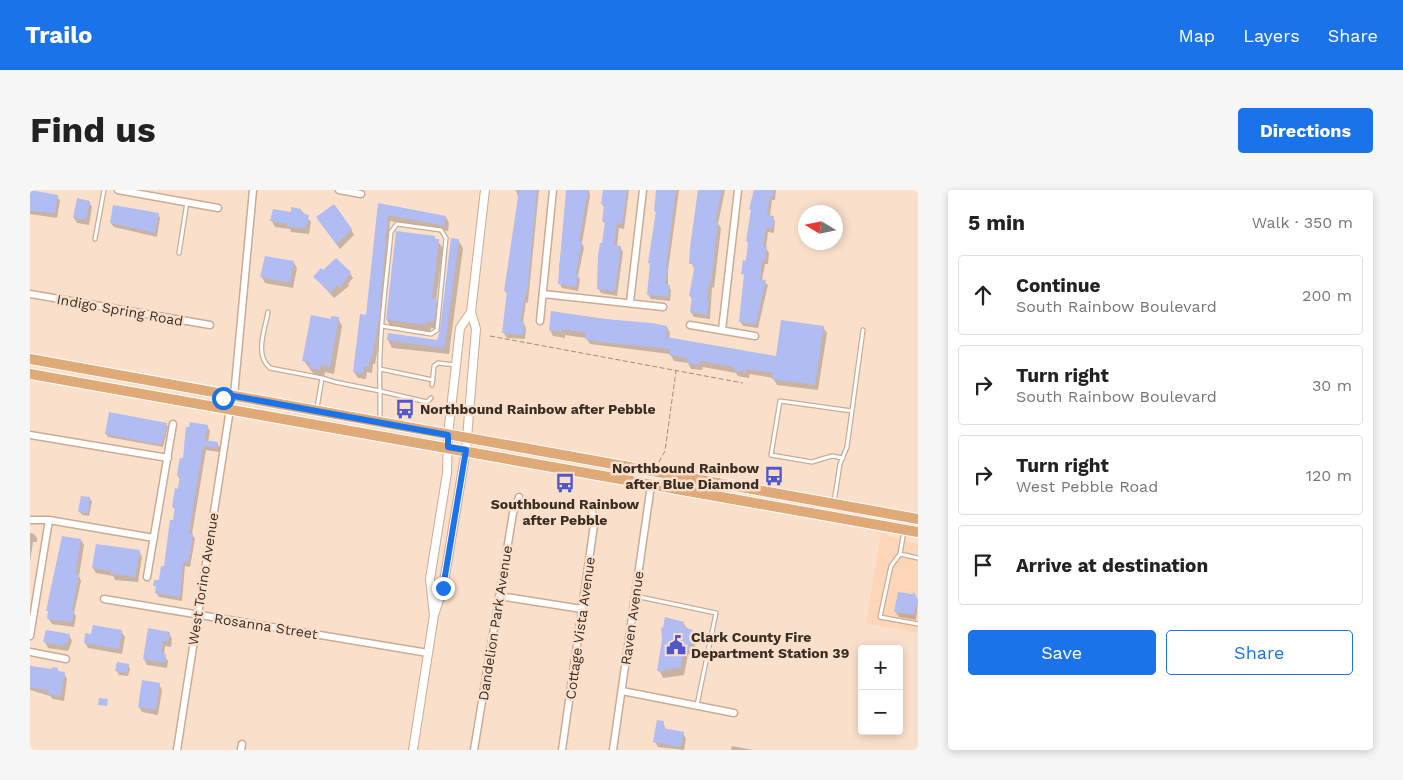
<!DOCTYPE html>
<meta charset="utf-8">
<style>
body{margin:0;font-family:"Work Sans",sans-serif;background:#f6f6f6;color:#222}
.controls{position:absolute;right:15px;bottom:15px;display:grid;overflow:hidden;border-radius:5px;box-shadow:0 2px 8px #0003}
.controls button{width:45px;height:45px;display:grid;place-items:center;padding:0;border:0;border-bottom:1px solid #e0e0e0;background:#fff;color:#222;font:25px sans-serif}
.compass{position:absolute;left:768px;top:15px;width:45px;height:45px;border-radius:50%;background:#fff;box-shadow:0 2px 8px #0003;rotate:280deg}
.stop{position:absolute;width:15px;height:15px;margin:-11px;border:4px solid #1a73e8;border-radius:50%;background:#fff}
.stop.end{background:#1a73e8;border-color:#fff;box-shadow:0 1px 5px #0008}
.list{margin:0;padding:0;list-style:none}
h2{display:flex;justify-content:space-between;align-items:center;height:65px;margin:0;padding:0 20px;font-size:21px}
h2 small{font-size:16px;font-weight:400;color:#767676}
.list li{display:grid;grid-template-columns:32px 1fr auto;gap:15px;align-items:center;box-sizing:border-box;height:80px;margin:0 10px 10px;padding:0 10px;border:1px solid #e0e0e0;border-radius:5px}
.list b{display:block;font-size:19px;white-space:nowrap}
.list p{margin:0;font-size:16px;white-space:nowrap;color:#767676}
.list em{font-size:16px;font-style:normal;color:#767676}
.actions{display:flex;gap:10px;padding:15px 20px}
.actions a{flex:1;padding:11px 0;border:1px solid #1a73e8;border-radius:5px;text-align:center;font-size:18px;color:#1a73e8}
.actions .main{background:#1a73e8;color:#fff}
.icon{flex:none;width:28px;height:28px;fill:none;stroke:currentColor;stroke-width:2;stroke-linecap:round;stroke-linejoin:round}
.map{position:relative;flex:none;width:888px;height:560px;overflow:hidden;border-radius:5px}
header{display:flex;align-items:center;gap:30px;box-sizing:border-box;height:70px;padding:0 25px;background:#1a73e8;color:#fff}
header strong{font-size:24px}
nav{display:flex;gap:28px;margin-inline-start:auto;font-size:18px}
.intro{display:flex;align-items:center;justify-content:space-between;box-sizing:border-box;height:120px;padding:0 30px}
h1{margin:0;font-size:35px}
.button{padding:12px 22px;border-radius:5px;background:#1a73e8;color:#fff;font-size:18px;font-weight:700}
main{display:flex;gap:30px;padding:0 30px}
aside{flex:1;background:#fff;border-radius:5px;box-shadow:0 2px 8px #0003}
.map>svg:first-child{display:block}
.built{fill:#fdd5b8}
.shadow{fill:#0003}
.building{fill:#b1bcf2}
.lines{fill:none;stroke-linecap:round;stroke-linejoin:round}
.service-casing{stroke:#cbab94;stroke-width:5.5}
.minor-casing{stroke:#cbab94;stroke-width:9}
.tertiary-casing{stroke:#cbab94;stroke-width:10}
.primary-casing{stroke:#fff;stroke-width:12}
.path{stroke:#a08c7d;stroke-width:1;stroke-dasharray:5 2.5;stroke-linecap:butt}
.service{stroke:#fff;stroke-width:3}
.minor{stroke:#fff;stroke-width:6}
.tertiary{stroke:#fff;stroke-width:8}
.primary{stroke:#dfaa78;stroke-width:10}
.route{stroke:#1a73e8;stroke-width:6}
.labels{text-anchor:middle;stroke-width:5;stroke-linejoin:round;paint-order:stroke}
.street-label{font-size:14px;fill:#3a2e24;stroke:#fadfcb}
.poi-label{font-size:14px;font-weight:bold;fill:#3a2e24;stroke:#fadfcb;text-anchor:start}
</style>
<header>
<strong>Trailo</strong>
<nav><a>Map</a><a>Layers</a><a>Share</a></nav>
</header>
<div class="intro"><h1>Find us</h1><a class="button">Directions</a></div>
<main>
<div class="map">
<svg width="888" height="560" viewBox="0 0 888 560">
<rect width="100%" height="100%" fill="#fadfcb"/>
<path class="built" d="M851 344 888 354V443L836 433Z"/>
<path class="shadow" d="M486 0H509L498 113 496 112 493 132 496 138 495 149 477 148 474 143 478 105 475 101 489 10Z
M538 0H559L560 6 552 53 554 58 548 86 550 89 548 101 532 98 530 94 531 82 529 78Z
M577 0H599L594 39 589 38 587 57H590L593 62 587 106 571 103 568 98 576 35 573 31 575 19 572 14Z
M629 0H649L638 81V96L641 100 640 111 621 109 618 104 621 76 619 73Z
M670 0H695L688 34 691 38 684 98 682 97 680 129 664 127 661 122 663 110 660 106 665 79 661 73Z
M724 0H746L745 10H742L740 26 745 31 744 43 738 42 736 58 739 63 738 74H735L732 90 738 95 728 138 713 136 710 131 715 87 713 83 719 55 717 51Z
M0 1 27 6 30 11 27 28 0 24Z
M59 12 62 17 59 35 47 33 44 28Z
M349 15 416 27 419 33 418 41 360 31 352 136 345 174H343L342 183 337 182 336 189 328 188 324 182 337 126Z
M271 20 281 32 279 44 261 42 260 39 245 37 242 31Z
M128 24 130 28 127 47 84 37 81 33Z
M291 33 321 39 324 45 310 59Z
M404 47 413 58 406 111 410 118 408 139 401 138 400 142 361 137 357 130Z
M428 50 433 58 419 164 362 158 358 150 408 151Z
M264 73 267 78 263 98 235 93 232 87Z
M294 81 320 83 323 88 318 94 319 96 304 108 285 87Z
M522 122 637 137 640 143 639 149 747 167 793 137 797 143 788 200 747 195 743 188 720 184 719 188 708 186 706 183 673 177 672 180 661 179 658 173 644 171 640 164 560 154 556 148 535 145V148L523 146 520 140Z
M308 128 312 136 304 184 295 182 294 187 285 186 274 171 302 130Z
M136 234 138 237 133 257 78 247 76 244Z
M177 236 180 241 178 252 187 253 190 258 189 262 176 260 162 344 165 349 160 377 155 376 152 411 129 407 126 403 135 378 144 331 146 321 143 317 150 290 148 286 154 270Z
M60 308 62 312 59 326 52 325 50 322Z
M0 343 4 344 7 348V352H3L0 372Z
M51 350 54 355 49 386 51 391 44 423 46 426 44 437 22 434 18 428Z
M109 361 112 367 108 392 85 390 83 386 66 383 63 378Z
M884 404 888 410 886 430 869 427 865 421Z
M653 433 666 449 664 466 658 464 654 485 633 488 629 480Z
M119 440 139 443 142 449 141 457 135 456 134 465 138 471 137 478 117 475 114 469Z
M91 441 95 447 92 464 58 458 55 453Z
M39 445 42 451 38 461 18 458 15 452Z
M98 475 100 479 98 486 89 485 87 481Z
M0 476 23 481 27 479 30 483H34L37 489 34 511 23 509 20 506 0 500Z
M129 494 132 500 128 525 112 522 109 517Z
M633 532 636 540 653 543 656 549 654 560 628 557 625 552Z
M702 556 723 560H701Z"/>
<path class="building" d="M0 0 28 5 25 23 0 21Z
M489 0H507L498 95 490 131H494L493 145 472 143 477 101H474Z
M536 0H558L549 51 552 52 546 83 548 84 546 97 528 94Z
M573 0H597L592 34 587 33 584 55 591 56 585 101 567 99 568 66 570 53H572L575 32 572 31 574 15 571 14Z
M626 0H646L636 78H638L635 94 640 95 638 107 617 105 620 73H618L626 22 624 21Z
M668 0H692L685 31 688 32 681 93 679 92 677 111H679L677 125 660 122 662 106H659L665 74H659L660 57Z
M724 0H744L743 6H740L737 25 744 26 742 38H736L733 57H737L735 70H732L730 89 736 90 726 134 709 132 714 84H711L713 70 716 71 718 52 716 51 721 20 719 19Z
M47 8 60 11 56 30 43 28Z
M348 13 416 26 415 36 358 25 349 129 342 169 340 168 339 177H334L333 184 323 182 330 124 336 125Z
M304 14 322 39 306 54 286 27Z
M83 15 129 23 125 43 80 33Z
M261 17 271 19V23L279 25 276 38 257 37V34L240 31 243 19 261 22Z
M366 41 405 46V49H409L402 108 407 109 404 132 397 131 396 135 356 130Z
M421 48 429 49 415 156 412 158 357 150 358 143 407 150 410 140Z
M235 66 264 71 260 93 230 87Z
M306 68 321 82 310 98 307 95 301 103 283 87 291 78 293 80Z
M521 121 574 129 622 133 637 136 636 147 746 166 751 130 794 136 785 195 742 189 743 183 717 179 716 182 703 180 704 177 670 171 669 175 657 173V168L639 165 640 159 571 152 555 149 556 143 532 139V142L519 140Z
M281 125 301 129V126L309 127 300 177 291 175 290 180 279 178 280 173 272 171Z
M79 222 137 233 133 251 131 254 120 253 75 244Z
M160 232 178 235 175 250 188 252 187 258 174 256 172 263 159 343 163 344 162 352 158 373 153 372 150 407 125 403 126 396H123L124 390H129L131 376H134L140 330H143L145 317H142L145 298 148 299 150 286H147L148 278 150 268H153L156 237H159Z
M51 306 60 307 58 323 48 322Z
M32 346 51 349 46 380V384L49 385 42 420H44L42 432 17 429 18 421H16Z
M66 354 110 360 105 387 81 384V381L62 378Z
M868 402 882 404 884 402 888 410 884 425 864 422Z
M635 427 654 432 653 437 663 440 660 459 654 457 651 478H643L642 480 634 479 633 482 627 481 632 450 631 437 633 438Z
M63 435 92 440 89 459 54 453 55 443 61 444Z
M118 438 140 442 138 452 133 451 131 463 136 464 135 473 113 469Z
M16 440 40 444 38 452H36L35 456 13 452Z
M87 472 99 474 97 483 85 481Z
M0 476 22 479V477L28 478V481L35 482 31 506 18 504 19 501 0 497Z
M112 490 130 493 126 520 108 517Z
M69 508 78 509 77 516 68 515Z
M627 530 634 531 633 538 654 542 651 557 623 552Z"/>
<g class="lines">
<defs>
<path id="service" d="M65 49 74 0
M149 63 157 12
M238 122C235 140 224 165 240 178L292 188 287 218
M352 136 401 144 407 140 416 48 411 40 367 34 361 42C356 95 348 147 350 201L397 212 401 208
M350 179 403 190
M292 188 305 192 350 201V230
M402 195 404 176 408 173 426 175
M813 268 802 266 782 272 741 265 750 211 822 221
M804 312 810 274 817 257 833 140
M874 341 870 364 888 368
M870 364 861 376 850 427 888 434
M605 406 686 423 667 515"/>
<path id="minor" d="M88 0 188 18
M309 0 331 4
M0 104 180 135
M513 104 633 117
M600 112 613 0
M510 131 523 0
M660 135 725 146
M692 140 708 0
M204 206 223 0
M0 245 138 268
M0 330H19L124 348
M117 387 143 234
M469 406 552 419
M74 409 398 463
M0 446 19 330
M0 462 36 469
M592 501 704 523
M147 560 200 219
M211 560 212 554
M444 560 483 323 489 307
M532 560 564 335V327L560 317
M583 560 621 295"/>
<path id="tertiary" d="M441 122 455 0
M383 560 404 425 413 398 436 260 446 139 441 122 430 138 426 175 418 245 417 283 400 389 404 425"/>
<path id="primary" d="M0 169 888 329
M0 184 888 342"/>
</defs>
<use href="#service" class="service-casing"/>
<use href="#minor" class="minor-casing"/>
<use href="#tertiary" class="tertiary-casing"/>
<use href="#primary" class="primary-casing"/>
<path class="path" d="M460 146 713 193
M629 272 635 261 646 181"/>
<use href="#service" class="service"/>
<use href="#minor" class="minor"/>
<use href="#tertiary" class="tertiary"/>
<use href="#primary" class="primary"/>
</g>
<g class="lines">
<path class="route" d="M193 208 204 206 418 245V257L436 260 413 398"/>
</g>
<defs>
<symbol id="bus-bare" viewBox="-9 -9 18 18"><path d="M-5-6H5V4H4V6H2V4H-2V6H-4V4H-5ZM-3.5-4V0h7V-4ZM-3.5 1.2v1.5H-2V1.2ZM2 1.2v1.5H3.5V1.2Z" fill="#5057cd" stroke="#fadfcb" stroke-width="2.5" paint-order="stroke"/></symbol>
<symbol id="civic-bare" viewBox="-9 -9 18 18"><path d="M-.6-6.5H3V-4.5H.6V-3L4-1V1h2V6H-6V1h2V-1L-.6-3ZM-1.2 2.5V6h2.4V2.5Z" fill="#5057cd" stroke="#fadfcb" stroke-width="2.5" paint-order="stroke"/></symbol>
</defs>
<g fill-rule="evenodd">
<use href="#bus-bare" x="361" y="205" width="28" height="28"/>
<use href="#bus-bare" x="730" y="272" width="28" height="28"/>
<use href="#bus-bare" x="521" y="279" width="28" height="28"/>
<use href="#civic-bare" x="632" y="441" width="28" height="28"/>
</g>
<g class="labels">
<g class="street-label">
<text transform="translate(90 120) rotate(10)" y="5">Indigo Spring Road</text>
<text transform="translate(173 389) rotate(-81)" y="5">West Torino Avenue</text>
<text transform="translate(602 428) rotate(-82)" y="5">Raven Avenue</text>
<text transform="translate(465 433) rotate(-81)" y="5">Dandelion Park Avenue</text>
<text transform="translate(236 436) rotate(9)" y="5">Rosanna Street</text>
<text transform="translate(550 438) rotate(-82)" y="5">Cottage Vista Avenue</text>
</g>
<g class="poi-label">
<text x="390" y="224">Northbound Rainbow after Pebble</text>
<text x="729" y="283" text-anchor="end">Northbound Rainbow<tspan x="729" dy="16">after Blue Diamond</tspan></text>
<text x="535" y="319" text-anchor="middle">Southbound Rainbow<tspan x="535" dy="16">after Pebble</tspan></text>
<text x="661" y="452">Clark County Fire<tspan x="661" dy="16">Department Station 39</tspan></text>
</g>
</g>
</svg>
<div class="controls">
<button>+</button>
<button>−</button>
</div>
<svg class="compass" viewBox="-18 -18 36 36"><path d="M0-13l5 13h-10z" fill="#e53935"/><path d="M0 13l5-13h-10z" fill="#767676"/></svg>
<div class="stop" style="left:193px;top:208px"></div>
<div class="stop end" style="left:413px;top:398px"></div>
</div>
<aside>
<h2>5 min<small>Walk · 350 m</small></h2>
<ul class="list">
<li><svg class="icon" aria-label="ahead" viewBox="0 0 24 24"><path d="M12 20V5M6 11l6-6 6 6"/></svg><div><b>Continue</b><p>South Rainbow Boulevard</p></div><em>200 m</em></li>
<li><svg class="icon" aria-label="right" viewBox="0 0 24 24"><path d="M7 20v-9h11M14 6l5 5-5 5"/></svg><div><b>Turn right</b><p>South Rainbow Boulevard</p></div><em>30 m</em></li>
<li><svg class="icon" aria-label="right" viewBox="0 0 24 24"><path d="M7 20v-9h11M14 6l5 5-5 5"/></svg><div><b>Turn right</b><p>West Pebble Road</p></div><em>120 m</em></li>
<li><svg class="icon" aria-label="arrive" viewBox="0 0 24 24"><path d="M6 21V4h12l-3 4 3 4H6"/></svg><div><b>Arrive at destination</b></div></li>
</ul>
<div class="actions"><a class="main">Save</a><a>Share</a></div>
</aside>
</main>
